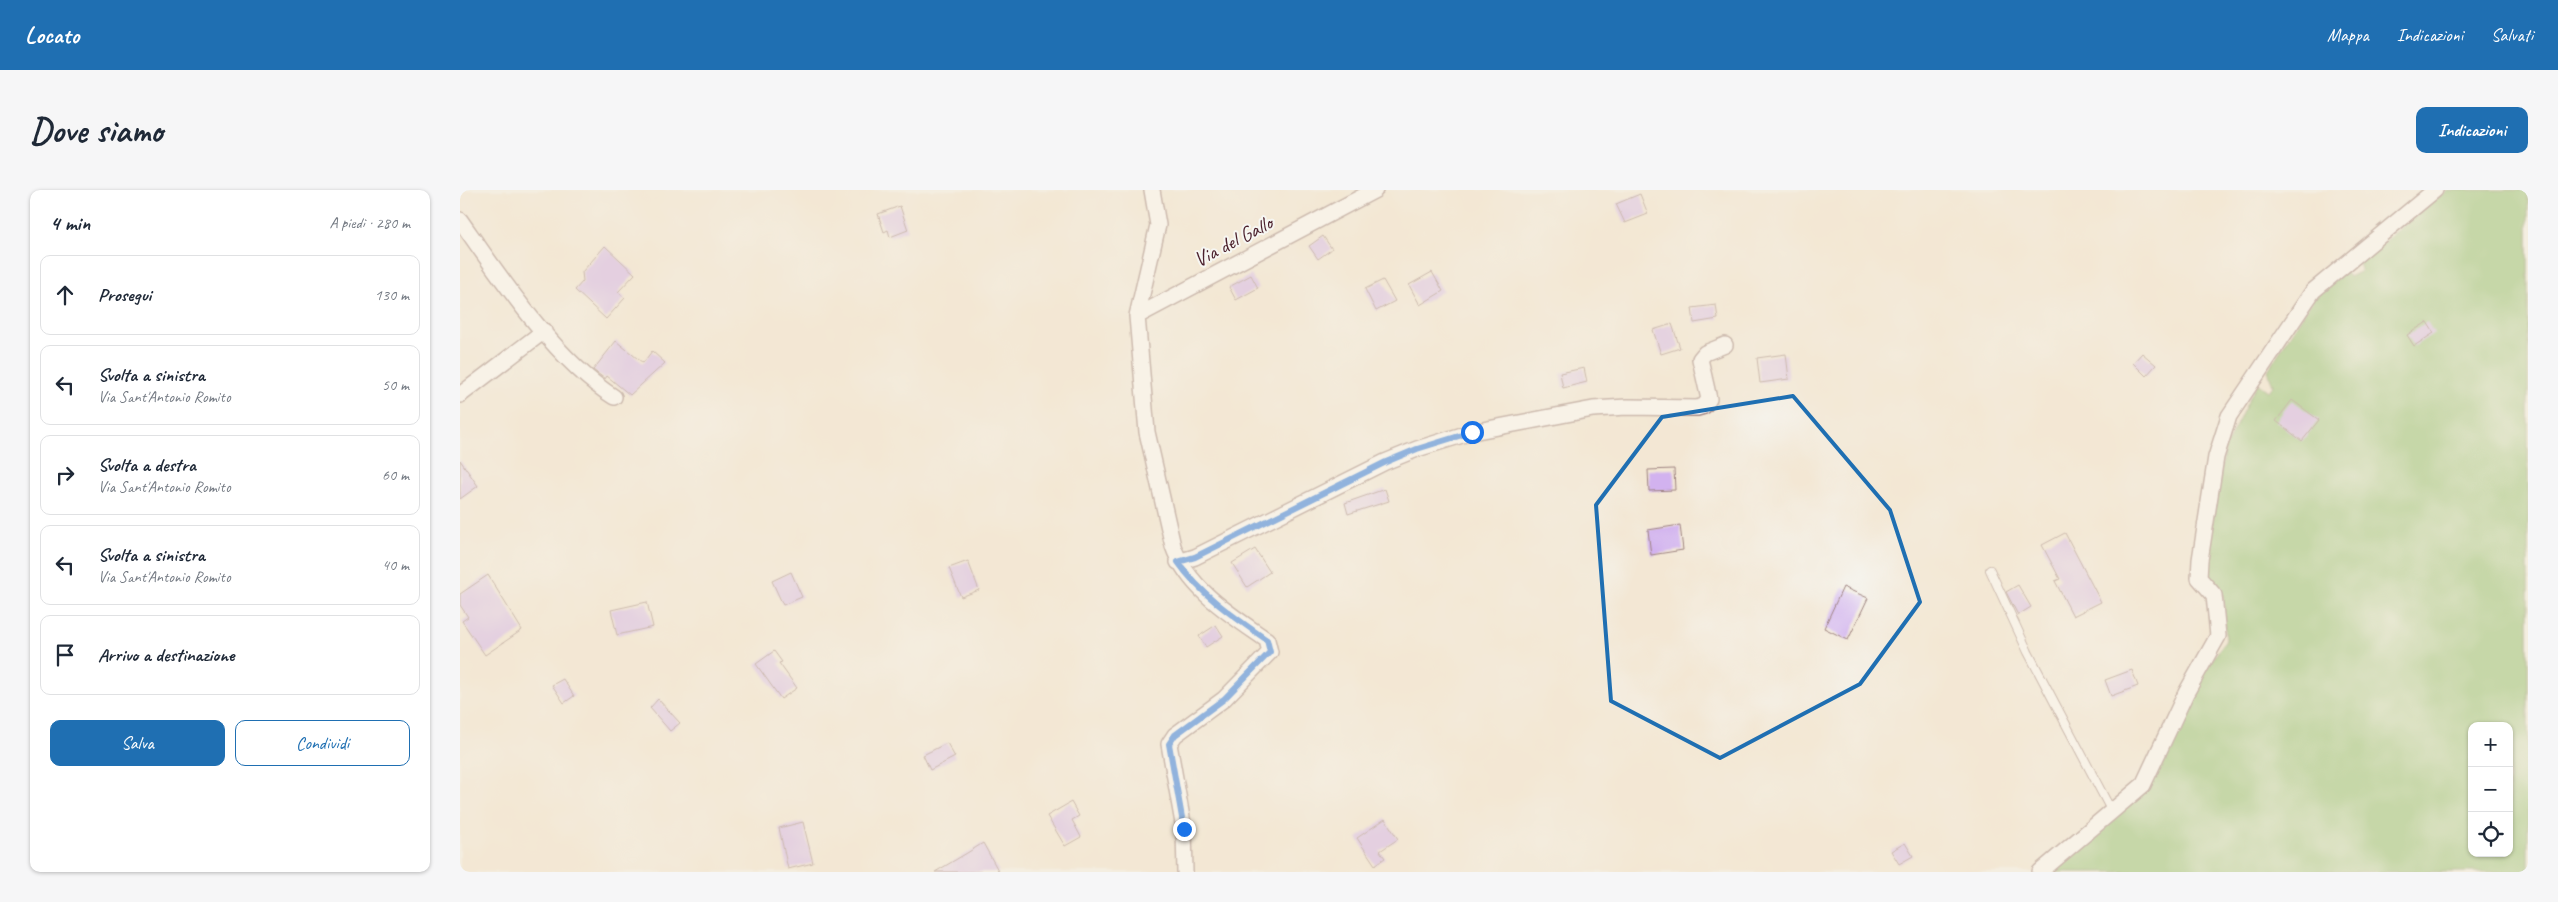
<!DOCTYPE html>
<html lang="it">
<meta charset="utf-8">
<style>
body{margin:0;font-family:Caveat,sans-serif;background:#f6f6f7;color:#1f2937}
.controls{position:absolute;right:15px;bottom:15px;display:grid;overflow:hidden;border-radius:10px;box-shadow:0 1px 4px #0004}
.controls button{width:45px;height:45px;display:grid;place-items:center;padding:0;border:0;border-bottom:1px solid #e0e1e3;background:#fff;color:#1f2937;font:25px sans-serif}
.stop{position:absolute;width:15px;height:15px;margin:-11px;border:4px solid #1a73e8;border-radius:50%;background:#fff}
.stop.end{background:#1a73e8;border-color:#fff;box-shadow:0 1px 5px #0008}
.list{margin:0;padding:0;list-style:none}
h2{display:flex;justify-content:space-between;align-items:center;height:65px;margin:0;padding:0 20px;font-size:21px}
h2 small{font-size:16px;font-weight:400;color:#747a83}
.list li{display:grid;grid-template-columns:32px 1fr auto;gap:15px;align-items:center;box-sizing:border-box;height:80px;margin:0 10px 10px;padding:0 10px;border:1px solid #e0e1e3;border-radius:10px}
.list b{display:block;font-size:19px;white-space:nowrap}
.list p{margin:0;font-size:16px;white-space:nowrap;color:#747a83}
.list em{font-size:16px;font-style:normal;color:#747a83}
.actions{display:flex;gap:10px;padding:15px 20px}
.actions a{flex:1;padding:11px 0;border:1px solid #1f6fb2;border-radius:10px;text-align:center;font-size:18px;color:#1f6fb2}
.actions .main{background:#1f6fb2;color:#fff}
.icon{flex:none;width:28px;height:28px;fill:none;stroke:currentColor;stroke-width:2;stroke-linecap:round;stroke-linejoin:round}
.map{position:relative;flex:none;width:2068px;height:682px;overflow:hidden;border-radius:10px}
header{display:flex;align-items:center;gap:30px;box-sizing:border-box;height:70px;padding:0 25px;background:#1f6fb2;color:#fff}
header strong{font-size:24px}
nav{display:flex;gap:28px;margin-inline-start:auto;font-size:18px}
.intro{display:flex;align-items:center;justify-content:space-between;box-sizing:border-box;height:120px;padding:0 30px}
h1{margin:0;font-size:35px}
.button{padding:12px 22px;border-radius:10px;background:#1f6fb2;color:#fff;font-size:18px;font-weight:700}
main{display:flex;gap:30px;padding:0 30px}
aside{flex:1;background:#fff;border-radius:10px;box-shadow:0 1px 4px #0004}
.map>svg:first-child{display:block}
.green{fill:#91c373;stroke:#6e714f;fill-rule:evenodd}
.building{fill:#d2b2ef}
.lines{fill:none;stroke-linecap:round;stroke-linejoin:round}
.lane-casing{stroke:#9e8380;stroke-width:10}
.street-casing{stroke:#9e8380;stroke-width:18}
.lane{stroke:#fff;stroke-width:8}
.street{stroke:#fff;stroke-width:15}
.route{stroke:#1a73e8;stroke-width:6}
.marked{fill:none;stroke:#1f6fb2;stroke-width:4;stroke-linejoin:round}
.labels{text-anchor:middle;stroke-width:4;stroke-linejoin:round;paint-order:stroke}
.street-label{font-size:21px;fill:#4a1f2b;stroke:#f6f6f2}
</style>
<header>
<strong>Locato</strong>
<nav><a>Mappa</a><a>Indicazioni</a><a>Salvati</a></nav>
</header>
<div class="intro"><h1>Dove siamo</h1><a class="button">Indicazioni</a></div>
<main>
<aside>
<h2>4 min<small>A piedi · 280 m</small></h2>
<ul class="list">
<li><svg class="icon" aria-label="ahead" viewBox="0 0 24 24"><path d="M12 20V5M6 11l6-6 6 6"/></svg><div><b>Prosegui</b></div><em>130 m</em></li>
<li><svg class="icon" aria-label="left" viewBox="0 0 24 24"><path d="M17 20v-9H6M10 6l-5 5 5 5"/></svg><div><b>Svolta a sinistra</b><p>Via Sant'Antonio Romito</p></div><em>50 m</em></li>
<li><svg class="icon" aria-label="right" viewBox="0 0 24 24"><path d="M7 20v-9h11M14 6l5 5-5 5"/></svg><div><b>Svolta a destra</b><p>Via Sant'Antonio Romito</p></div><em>60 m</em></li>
<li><svg class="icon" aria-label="left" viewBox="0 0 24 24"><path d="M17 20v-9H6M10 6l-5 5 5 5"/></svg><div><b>Svolta a sinistra</b><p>Via Sant'Antonio Romito</p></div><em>40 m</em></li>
<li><svg class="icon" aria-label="arrive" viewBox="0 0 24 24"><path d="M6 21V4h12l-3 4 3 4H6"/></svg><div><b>Arrivo a destinazione</b></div></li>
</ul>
<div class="actions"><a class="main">Salva</a><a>Condividi</a></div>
</aside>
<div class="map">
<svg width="2068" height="682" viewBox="0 0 2068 682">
<rect width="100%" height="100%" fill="#f6f6f2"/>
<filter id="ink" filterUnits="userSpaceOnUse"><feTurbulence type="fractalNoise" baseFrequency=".02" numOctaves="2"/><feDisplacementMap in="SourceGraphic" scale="10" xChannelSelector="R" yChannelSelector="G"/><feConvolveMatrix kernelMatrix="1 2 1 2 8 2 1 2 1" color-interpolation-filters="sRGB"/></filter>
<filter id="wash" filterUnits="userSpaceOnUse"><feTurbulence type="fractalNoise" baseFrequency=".0096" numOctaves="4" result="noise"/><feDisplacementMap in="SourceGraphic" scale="20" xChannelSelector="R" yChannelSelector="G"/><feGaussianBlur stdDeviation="1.12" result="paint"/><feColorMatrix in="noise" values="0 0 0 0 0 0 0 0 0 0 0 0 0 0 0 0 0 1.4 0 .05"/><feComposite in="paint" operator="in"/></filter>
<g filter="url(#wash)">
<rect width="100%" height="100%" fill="#f3e7d4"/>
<path class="green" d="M1987 0H2068V682H1592L1668 616 1722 533 1736 493 1766 450 1763 404 1748 390 1745 383 1747 364 1765 258 1797 193 1808 201 1813 196 1808 180 1856 104 1885 82 1889 87 1901 81 1899 72ZM2012 536H2049V663H2012Z"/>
<g id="blocks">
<path class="building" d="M1180 4 1188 24 1165 33 1156 14Z
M440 16 448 40 430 47 428 40 424 42 418 24Z
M863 46 872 59 858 69 849 56Z
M145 56 175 84 158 102 165 108 146 129 115 100 123 91 122 82Z
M972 82 983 101 960 115 949 95Z
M791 85 798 98 776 110 769 97Z
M923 90 935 111 916 121 905 99Z
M1256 115 1258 129 1234 133 1232 118Z
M1967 132 1974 143 1954 156 1947 145Z
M1212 134 1220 158 1201 164 1193 140Z
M156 151 183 173 192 161 205 173 170 205 147 186 145 189 133 180Z
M1682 163 1696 175 1686 186 1673 173Z
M1326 164 1329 189 1300 193 1297 168Z
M1124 178 1127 192 1103 198 1100 183Z
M1832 210 1859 230 1842 251 1816 231Z
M0 270 18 296 0 309Z
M1214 279 1215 300 1189 301 1188 280Z
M925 299 929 311 888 324 885 313Z
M1220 335 1223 360 1191 365 1188 340Z
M1605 343 1641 412 1613 426 1595 391 1600 389 1582 355Z
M795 359 810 382 787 397 772 373Z
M508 371 519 400 501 407 489 378Z
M331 382 342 407 323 415 312 391Z
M28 385 62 440 25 465 2 431 8 427 0 415V404Z
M1558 395 1571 417 1558 425 1546 402Z
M1383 397 1408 408 1388 450 1364 438Z
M187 412 193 437 157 445 151 420Z
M756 435 763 446 746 457 739 446Z
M314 461 322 472 319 473 337 498 321 509 296 474Z
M1672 480 1678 496 1651 506 1645 490Z
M103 489 114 506 104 513 92 495Z
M198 509 220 533 210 541 190 518Z
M487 553 495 567 470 580 463 565Z
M611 612 619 626 612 630 621 647 605 656 587 626Z
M925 629 938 649 920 661 925 668 915 675 897 648Z
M343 632 353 673 328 679 319 638Z
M523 653 539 682H475L507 663Z
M1445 653 1453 666 1439 674 1431 661Z"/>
</g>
</g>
<g filter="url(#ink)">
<use href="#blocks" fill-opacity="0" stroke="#9e8380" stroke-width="1"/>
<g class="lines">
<defs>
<path id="lane" d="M1530 380 1568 462 1652 622"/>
<path id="street" d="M692 0 698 35 677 126 687 242 713 356C728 399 771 425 807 450L810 462 764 509 715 545 709 554 724 639 725 682
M0 30C40 87 95 170 154 207
M677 126 915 0
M0 205 84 141
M718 372 735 367 925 272 957 259 1012 242 1133 219 1167 217 1237 218 1244 216 1249 209 1240 169 1245 163 1265 155
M1580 682 1683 595 1726 503 1758 446 1754 405 1739 388 1740 370 1756 267 1769 226 1853 101 1975 0"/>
</defs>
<use href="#lane" class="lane-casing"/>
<use href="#street" class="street-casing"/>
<use href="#lane" class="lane"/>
<use href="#street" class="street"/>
</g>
</g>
<g class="lines" filter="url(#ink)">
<path class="route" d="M724 639 709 554 715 545 764 509 810 462 807 450C774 427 741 405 718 372L735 367 926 272 957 259 1012 242"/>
</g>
<path d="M0 0H2068V682H0ZM1333 206 1430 320 1460 412 1400 494 1260 568 1151 511 1136 315 1202 227Z" fill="#f3e7d4" fill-opacity=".55" fill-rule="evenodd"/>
<path class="marked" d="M1333 206 1430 320 1460 412 1400 494 1260 568 1151 511 1136 315 1202 227Z"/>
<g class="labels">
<g class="street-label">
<text transform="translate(773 51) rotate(-28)" y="7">Via del Gallo</text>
</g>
</g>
</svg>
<div class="controls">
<button>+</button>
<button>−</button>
<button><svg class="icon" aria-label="locate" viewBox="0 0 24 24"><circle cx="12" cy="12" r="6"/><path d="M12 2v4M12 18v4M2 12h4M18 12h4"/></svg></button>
</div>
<div class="stop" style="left:1012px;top:242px"></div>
<div class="stop end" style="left:724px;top:639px"></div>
</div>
</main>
